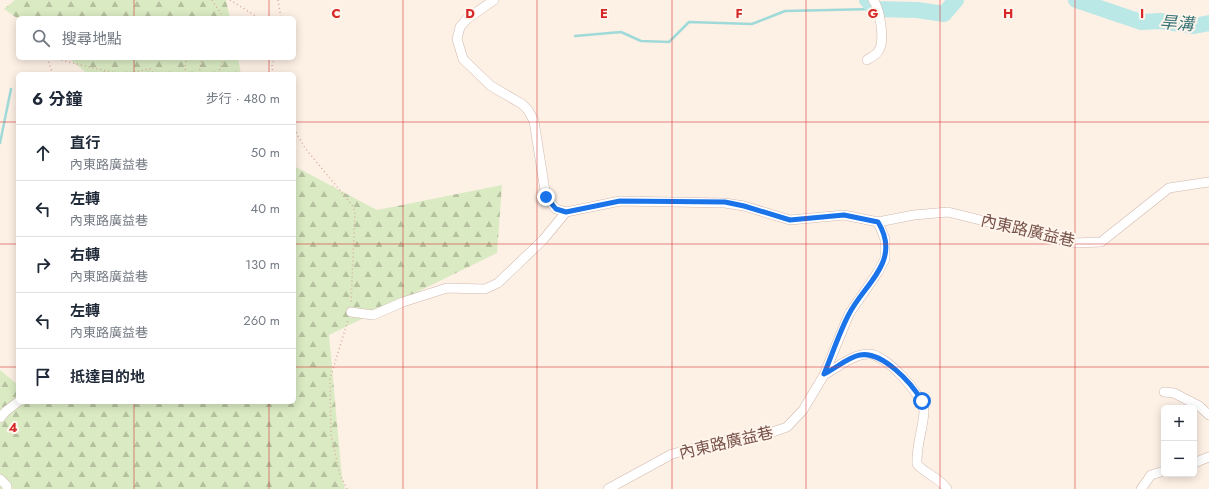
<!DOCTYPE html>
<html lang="zh-TW">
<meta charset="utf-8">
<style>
body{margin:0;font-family:Jost,"Noto Sans TC",sans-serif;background:#f6f6f7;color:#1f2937}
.controls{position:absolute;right:12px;bottom:12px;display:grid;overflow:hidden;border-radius:6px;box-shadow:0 2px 10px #0003}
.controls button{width:36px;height:36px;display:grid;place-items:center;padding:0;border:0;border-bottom:1px solid #e0e1e3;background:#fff;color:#1f2937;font:20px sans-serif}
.stop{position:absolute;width:12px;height:12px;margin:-9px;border:3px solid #1a73e8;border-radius:50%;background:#fff}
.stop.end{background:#1a73e8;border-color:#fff;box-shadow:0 1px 4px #0008}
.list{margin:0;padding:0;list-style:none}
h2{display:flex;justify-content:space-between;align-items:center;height:52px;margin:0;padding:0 16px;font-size:17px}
h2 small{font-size:13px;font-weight:400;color:#747a83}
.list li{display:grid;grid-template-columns:26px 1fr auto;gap:12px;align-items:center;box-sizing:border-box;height:56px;padding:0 16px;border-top:1px solid #e0e1e3}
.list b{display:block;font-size:15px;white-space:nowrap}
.list p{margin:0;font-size:13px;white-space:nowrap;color:#747a83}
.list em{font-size:13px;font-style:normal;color:#747a83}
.icon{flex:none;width:22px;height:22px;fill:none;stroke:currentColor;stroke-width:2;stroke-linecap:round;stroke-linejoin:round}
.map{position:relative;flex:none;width:1209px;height:489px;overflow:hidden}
.search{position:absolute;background:#fff;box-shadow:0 2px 10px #0003;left:16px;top:16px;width:280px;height:44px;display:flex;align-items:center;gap:10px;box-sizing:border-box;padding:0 14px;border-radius:6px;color:#747a83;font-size:15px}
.panel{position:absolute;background:#fff;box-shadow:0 2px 10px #0003;left:16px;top:72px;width:280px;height:332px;border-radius:6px}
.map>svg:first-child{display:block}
.forest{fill:url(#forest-firs)}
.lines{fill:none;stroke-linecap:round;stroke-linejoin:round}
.stream{stroke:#9fdad9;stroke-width:2.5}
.river{stroke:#b9e8e7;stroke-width:16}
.minor-casing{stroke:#d1b8ad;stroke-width:10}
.path{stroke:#d9ac9f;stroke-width:1.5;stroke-dasharray:1 3;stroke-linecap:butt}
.minor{stroke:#fff;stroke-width:9}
.route{stroke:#1a73e8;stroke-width:5}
.grid{fill:none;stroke:#d62828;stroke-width:1;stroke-opacity:0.55}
.labels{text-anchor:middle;stroke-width:4;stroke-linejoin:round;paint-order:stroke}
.street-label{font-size:16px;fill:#775249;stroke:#fff5ec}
.water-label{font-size:17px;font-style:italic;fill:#397576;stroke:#fff5ec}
.grid-label{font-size:13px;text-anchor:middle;font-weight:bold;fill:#d62828;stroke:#fff5ec;stroke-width:4;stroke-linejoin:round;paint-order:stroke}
</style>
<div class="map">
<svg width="1209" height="489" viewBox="0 0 1209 489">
<defs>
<pattern id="forest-firs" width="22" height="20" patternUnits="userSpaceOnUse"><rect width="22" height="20" fill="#daebc3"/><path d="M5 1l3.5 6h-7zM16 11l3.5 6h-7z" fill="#b6c1a0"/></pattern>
</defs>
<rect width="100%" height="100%" fill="#fdf0e5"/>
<path class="forest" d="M15 0H226L230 18 18 19 4 9Z
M68 58H238L241 74H88Z
M294 166 377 210 502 185 497 253 329 335 342 478 345 489H0V370L18 385V402H294Z"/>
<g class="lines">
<path class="stream" d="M575 36 621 32 641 41 669 42 689 22 752 24 785 11 875 9
M0 143 11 89"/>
<path class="river" d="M867 0 875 9 917 10 944 14 956 0
M1076 0 1141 22 1160 21 1194 26 1209 23"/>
<defs>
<path id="minor" d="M494 0 467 19 460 27 457 39 463 59 491 86 522 104 528 110 534 121 546 197 556 209 566 212 620 201 725 203 744 206 790 220 844 215 878 222 885 239V259L878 272 849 314 824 375 803 410 787 427 764 435H749L733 438 672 454 608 489
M867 60C871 57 877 55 879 50 885 41 880 8 873 0
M878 222 914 215 948 212 1073 243 1101 242 1169 188 1209 182
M351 312 373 315 403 302 447 288 485 289 498 283 543 240 566 212
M824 375C838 367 853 354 869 354 885 354 924 395 924 412 923 429 916 446 917 464 925 474 939 477 947 489
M1164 392 1174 393 1199 406 1209 415
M0 418 6 411 18 402
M1194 463 1209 457
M0 479 7 486V489
M1141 489 1151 475 1164 471"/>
</defs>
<use href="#minor" class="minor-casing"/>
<path class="path" d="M212 0 224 18
M230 0 259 18
M278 0 281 18
M47 58 53 74
M58 58 64 61 119 74
M122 74 150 69 154 74
M185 74 186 58
M199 74 202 58
M218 74 224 58
M273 74 272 65 275 58
M294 129 305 148 352 205 355 212 351 303
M347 489 340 475 331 435 330 379 348 320"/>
<use href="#minor" class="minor"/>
</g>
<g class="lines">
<path class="route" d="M546 197 556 209 566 212 620 201 725 202 744 206 790 220 844 215 878 222C902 261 865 283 849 314 839 333 832 355 824 374 835 369 848 357 860 355 882 351 911 382 922 401"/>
</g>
<path class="grid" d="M134 0V18M269 0V18M403 0V489M537 0V489M672 0V489M806 0V489M940 0V489M1075 0V489M134 58V74M269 58V74M0 122H18M294 122H1209M0 244H18M294 244H1209M0 367H18M294 367H1209M134 402V489M269 402V489"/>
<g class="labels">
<g class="street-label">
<text transform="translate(1028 230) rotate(13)" y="6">內東路廣益巷</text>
<text transform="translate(726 442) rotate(-13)" y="6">內東路廣益巷</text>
</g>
<g class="water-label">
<text transform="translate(1177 23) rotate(4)" y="6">旱溝</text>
</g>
</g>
<g class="grid-label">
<text x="336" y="18">C</text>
<text x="470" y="18">D</text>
<text x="604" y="18">E</text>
<text x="739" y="18">F</text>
<text x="873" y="18">G</text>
<text x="1008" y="18">H</text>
<text x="1142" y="18">I</text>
<text x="13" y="432">4</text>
</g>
</svg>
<div class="controls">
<button>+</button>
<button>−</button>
</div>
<div class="stop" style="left:922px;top:401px"></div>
<div class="stop end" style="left:546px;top:197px"></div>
<div class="search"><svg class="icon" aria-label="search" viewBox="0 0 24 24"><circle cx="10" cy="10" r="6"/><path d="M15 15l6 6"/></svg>搜尋地點</div>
<section class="panel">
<h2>6 分鐘<small>步行 · 480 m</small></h2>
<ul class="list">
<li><svg class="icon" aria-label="ahead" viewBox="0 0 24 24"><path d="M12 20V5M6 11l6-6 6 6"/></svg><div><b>直行</b><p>內東路廣益巷</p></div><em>50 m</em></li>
<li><svg class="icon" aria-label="left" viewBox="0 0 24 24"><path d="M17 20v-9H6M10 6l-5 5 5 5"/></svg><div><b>左轉</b><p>內東路廣益巷</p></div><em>40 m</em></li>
<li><svg class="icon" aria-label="right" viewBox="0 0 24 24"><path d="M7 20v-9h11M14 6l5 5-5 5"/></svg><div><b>右轉</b><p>內東路廣益巷</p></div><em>130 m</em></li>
<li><svg class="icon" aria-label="left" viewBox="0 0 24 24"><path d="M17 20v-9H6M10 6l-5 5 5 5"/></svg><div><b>左轉</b><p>內東路廣益巷</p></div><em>260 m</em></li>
<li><svg class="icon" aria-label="arrive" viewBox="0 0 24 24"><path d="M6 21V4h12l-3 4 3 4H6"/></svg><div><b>抵達目的地</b></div></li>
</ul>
</section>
</div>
